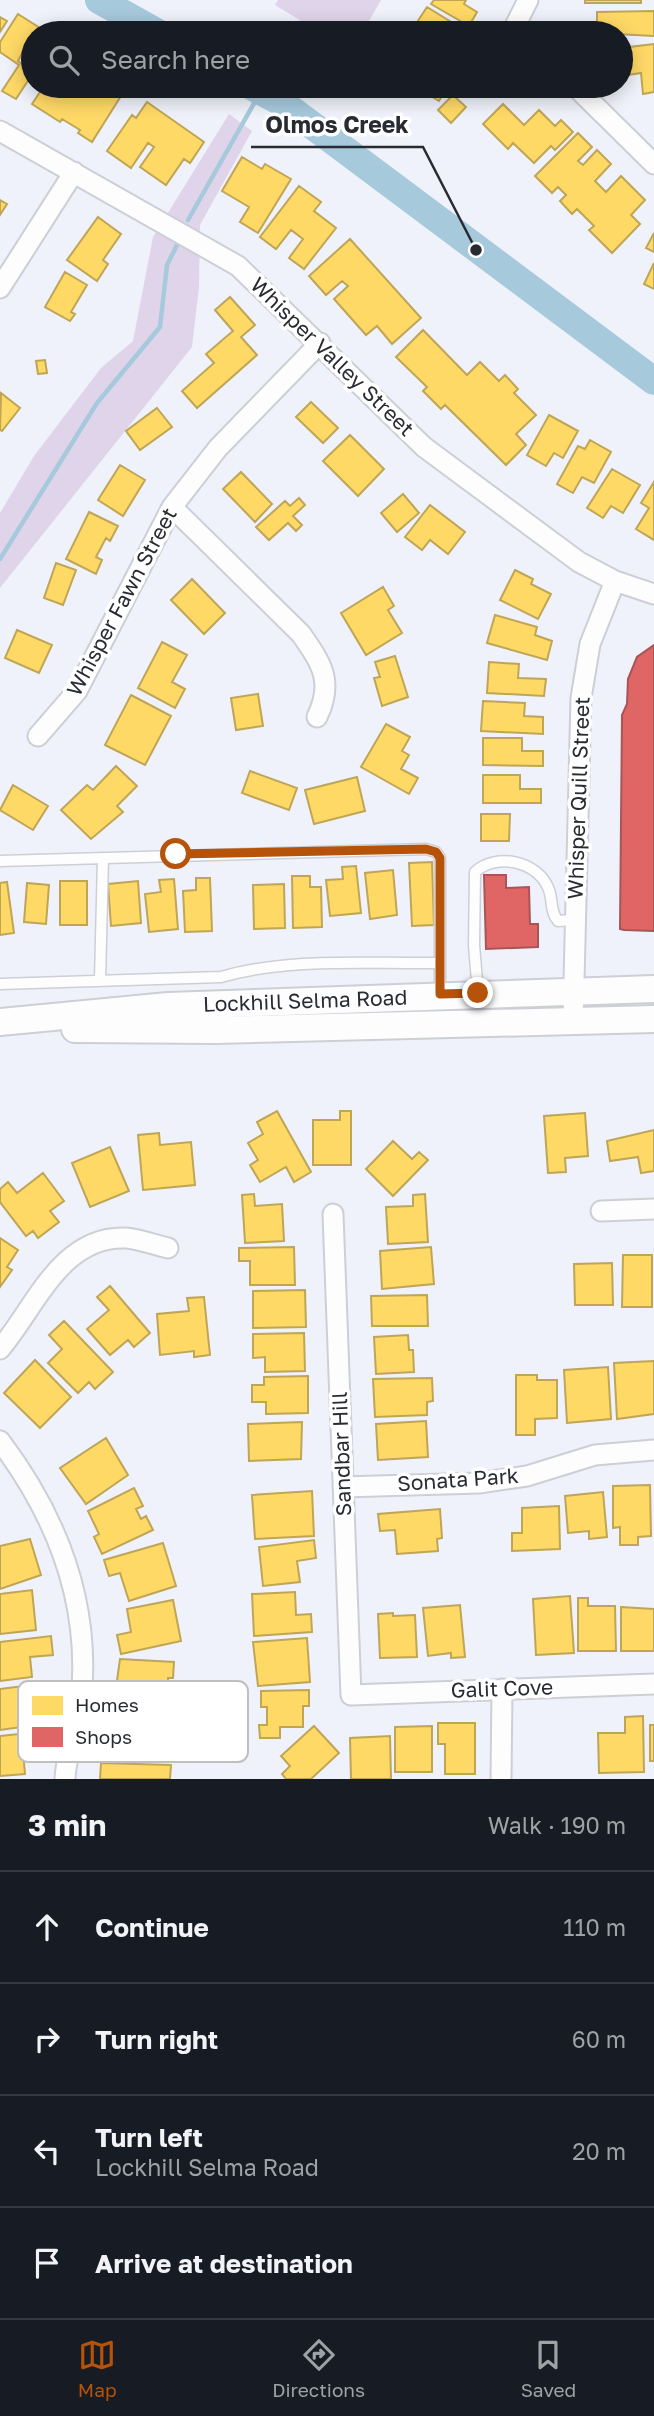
<!DOCTYPE html>
<meta charset="utf-8">
<style>
body{margin:0;font-family:"Golos Text",sans-serif;background:#20242c;color:#f1f3f6}
.stop{position:absolute;width:21px;height:21px;margin:-16px;border:5px solid #b45309;border-radius:50%;background:#fff}
.stop.end{background:#b45309;border-color:#fff;box-shadow:0 2px 7px #0008}
.list{margin:0;padding:0;list-style:none}
h2{display:flex;justify-content:space-between;align-items:center;height:91px;margin:0;padding:0 28px;font-size:30px}
h2 small{font-size:23px;font-weight:400;color:#9ea1a6}
.list li{display:grid;grid-template-columns:46px 1fr auto;gap:21px;align-items:center;box-sizing:border-box;height:112px;padding:0 28px;border-top:2px solid #363941}
.list b{display:block;font-size:26px;white-space:nowrap}
.list p{margin:0;font-size:23px;white-space:nowrap;color:#9ea1a6}
.list em{font-size:23px;font-style:normal;color:#9ea1a6}
.icon{flex:none;width:38px;height:38px;fill:none;stroke:currentColor;stroke-width:2;stroke-linecap:round;stroke-linejoin:round}
.map{position:relative;flex:none;width:654px;height:1779px;overflow:hidden}
.search{position:absolute;background:#171b24;box-shadow:0 4px 18px #0003;left:21px;right:21px;top:21px;height:77px;display:flex;align-items:center;gap:18px;box-sizing:border-box;padding:0 24px;border-radius:38px;color:#9ea1a6;font-size:26px}
.sheet{height:539px;background:#171b24}
nav{display:flex;justify-content:space-around;align-items:center;box-sizing:border-box;height:98px;border-top:2px solid #363941;background:#171b24;font-size:19px;color:#9ea1a6}
nav a{display:grid;justify-items:center;gap:4px}
nav .on{color:#b45309}
.map>svg:first-child{display:block}
.green{fill:#e0d4ea}
.homes{fill:#ffd966;stroke:#bfa556;stroke-width:2}
.shops{fill:#e06666;stroke:#a95456;stroke-width:2}
.lines{fill:none;stroke-linecap:round;stroke-linejoin:round}
.stream{stroke:#a6c9dc;stroke-width:4.5}
.river{stroke:#a6c9dc;stroke-width:28}
.service-casing{stroke:#cdcfd6;stroke-width:13}
.minor-casing{stroke:#cdcfd6;stroke-width:23}
.secondary-casing{stroke:#cdcfd6;stroke-width:30}
.service{stroke:#fdfdfe;stroke-width:10}
.minor{stroke:#fdfdfe;stroke-width:19}
.secondary{stroke:#fdfdfe;stroke-width:26}
.route{stroke:#b45309;stroke-width:9}
.labels{text-anchor:middle;stroke-width:7;stroke-linejoin:round;paint-order:stroke}
.street-label{font-size:21px;fill:#292b32;stroke:#fff}
.key{fill:#fff;stroke:#bfbfc2;stroke-width:2}
.key-label{font-size:19px;fill:#292b32}
.leader{fill:none;stroke:#292b32;stroke-width:2.5}
.callout-dot{fill:#292b32;stroke:#fff;stroke-width:2.5}
.callout-label{font-size:23px;text-anchor:middle;font-weight:bold;fill:#292b32;stroke:#fff;stroke-width:7;stroke-linejoin:round;paint-order:stroke}
</style>
<div class="map">
<svg width="654" height="1779" viewBox="0 0 654 1779">
<rect width="100%" height="100%" fill="#eff2fa"/>
<path class="green" d="M278 0H381L362 33H321L275 5Z
M229 114 252 131 200 225 199 287 192 347 0 588V513L34 456 101 368 133 341 153 237Z"/>
<path class="homes" d="M434 0H466L464 4 477 12 469 26 431 4Z
M585 0H641V3H585Z
M427 7 469 33H410Z
M654 11V36L597 33V12Z
M18 14 40 28 33 33 18 61 33 73 16 99 2 91 19 65 0 52V42Z
M0 17 7 21 0 32Z
M654 44V92L643 94 641 73 621 76V48Z
M44 86H123L126 88 92 142 78 133 80 130 62 119 60 122 32 104Z
M414 86H448L439 101Z
M453 95 466 107 451 123 438 110Z
M147 102 204 142 190 163 184 159 166 185 140 167 154 147 148 143 131 168 107 151 132 115 136 118Z
M503 104 524 125 539 110 555 126 561 120 573 132 555 150 551 146 534 163 513 143 508 149 483 124Z
M578 133 592 147 578 161 583 165 597 150 611 164 595 181 606 192 621 176 645 200 631 215 640 224 612 253 589 230 594 226 577 209 572 214 560 201 566 195 558 187 552 193 535 176Z
M242 157 262 169 265 164 291 179 258 233 240 222 249 207 222 191Z
M299 186 321 202 314 211 336 228 304 269 289 258 303 239 291 230 276 249 260 237Z
M0 200 7 204 0 215Z
M98 217 121 234 103 260 108 264 97 281 67 260Z
M654 233V252L646 248Z
M350 239 421 318 392 344 377 326 366 335 334 299 348 286 342 281 326 295 309 276Z
M654 263V289L644 284Z
M65 272 87 285 71 312 75 314 70 321 45 307Z
M230 297 255 325 241 337 257 355 197 408 182 391 214 363 206 354 233 331 215 310Z
M423 330 467 375 480 362 499 381 505 375 518 389 514 393 536 415 516 434 526 445 506 465 445 405 441 409 423 391 427 387 396 357Z
M45 360 47 373 38 374 36 361Z
M1 393 20 408 2 431 0 430Z
M311 402 338 428 323 443 296 417Z
M157 408 172 427 140 450 126 431Z
M549 415 578 431 563 458 554 453 546 466 527 455Z
M350 435 384 469 358 496 323 461Z
M590 440 611 452 594 483 582 477 573 493 557 484 578 446 585 449Z
M120 465 145 480 123 516 98 500Z
M612 469 640 485 623 513 611 506 603 518 587 508Z
M241 472 272 504 255 522 223 489Z
M654 482V540L636 529 649 508 641 503Z
M403 494 419 513 397 532 381 513Z
M299 498 305 505 293 516 302 525 296 531 288 523 269 540 256 527 285 501 290 506Z
M430 505 465 532 448 554 430 540 422 550 405 537Z
M89 512 118 526 110 541 106 538 96 557 102 560 96 574 66 559Z
M56 563 76 570 63 605 44 598Z
M515 570 533 579 531 584 551 594 538 619 500 600Z
M192 579 225 613 204 634 171 600Z
M383 587 394 606 388 610 402 633 366 655 341 613Z
M495 615 537 627 535 635 552 641 547 660 487 643Z
M17 630 52 645 39 673 5 658Z
M162 642 187 655 172 682 185 689 175 708 138 688Z
M395 656 408 697 382 706 374 678 380 677 375 662Z
M489 662 519 664 518 678 546 679 544 696 487 693Z
M258 694 263 726 236 730 231 698Z
M131 695 171 716 145 765 105 745Z
M483 701 525 703 524 716 543 717V734L481 731Z
M386 724 410 737 402 751 409 755 401 769 418 778 409 794 361 767Z
M483 738H522V751H543V766L483 765Z
M116 766 137 786 117 806 123 812 91 839 61 810 87 785 93 790Z
M250 771 297 788 289 810 242 793Z
M483 775H520V789H541V803H483Z
M357 777 365 811 314 824 305 790Z
M13 785 48 806 33 830 0 810Z
M481 814H510L509 841H481Z
M432 862 434 925 412 926 409 863Z
M356 866 361 913 330 916 326 880 343 879 342 867Z
M393 870 397 915 370 919 365 873Z
M292 876H310V887H321L322 927 293 928Z
M196 878H210L212 931 185 932 183 891 196 890Z
M174 879 178 929 149 932 145 894 161 892 159 880Z
M60 881H87V925H60Z
M138 881 141 923 111 926 108 884Z
M7 882 14 933 0 935V883Z
M27 883 49 885 46 924 24 922Z
M284 884 285 928 254 929 253 885Z
M277 1111 311 1172 294 1182 286 1167 260 1182 250 1165 258 1160 248 1143 263 1134 257 1122Z
M340 1111H351V1165H313V1120H340Z
M585 1113 588 1156 565 1158 566 1172 548 1173 544 1116Z
M654 1130V1171L641 1173 638 1157 610 1161 607 1141Z
M159 1133 160 1145 191 1142 195 1185 143 1190 138 1135Z
M393 1141 412 1159 419 1152 428 1160 393 1196 366 1169Z
M110 1147 129 1191 90 1207 72 1163Z
M43 1173 64 1201 50 1211 59 1222 38 1238 33 1231 26 1236 0 1202V1189L8 1182 17 1193Z
M254 1194 255 1206 282 1204 284 1241 245 1243 242 1195Z
M425 1194 428 1242 388 1244 386 1207 413 1206V1195Z
M0 1238 18 1250 7 1267 12 1270 0 1287Z
M294 1247 295 1285H250V1261H239V1248Z
M431 1247 434 1284 382 1289 380 1251Z
M623 1255H652V1307H622Z
M612 1263 613 1305H575L574 1264Z
M110 1286 150 1333 134 1347 128 1340 110 1355 87 1329 109 1310 97 1297Z
M305 1290 306 1327 253 1328V1291Z
M427 1295 428 1326H372L371 1296Z
M204 1297 210 1355 194 1357V1351L160 1355 157 1314 189 1311 187 1298Z
M64 1321 113 1372 95 1389 89 1382 78 1393 48 1363 62 1349 49 1335Z
M304 1333 305 1371 265 1372V1357L253 1358V1334Z
M408 1335 409 1350H413L414 1372 376 1374 374 1337Z
M35 1360 71 1397 40 1428 4 1393Z
M654 1361V1414L617 1419 614 1363Z
M608 1367 611 1419 567 1423 564 1370Z
M516 1375H537V1380H557V1418L535 1419V1435H516Z
M308 1376V1413L266 1414V1402H252V1385H264V1377Z
M432 1378 433 1401 427 1402V1415L375 1417 373 1379Z
M426 1421 428 1457 378 1460 376 1424Z
M302 1422 301 1459 249 1461 248 1424Z
M106 1438 128 1475 86 1504 60 1468Z
M650 1485 651 1536 638 1537V1545H620V1527L613 1528V1486Z
M134 1488 143 1506 136 1509 141 1519 146 1516 153 1530 102 1554 94 1537 99 1534 88 1511Z
M312 1491 314 1536 255 1539 252 1495Z
M603 1492 607 1537 589 1539V1531L568 1533 565 1496Z
M559 1506 560 1549 512 1551V1533H522V1508Z
M440 1509 442 1538 437 1539 438 1551 397 1554 395 1530 380 1531 378 1514Z
M30 1539 41 1575 0 1589V1546Z
M314 1540 316 1558 297 1561 300 1582 263 1586 259 1547Z
M163 1543 176 1586 129 1601 120 1573 109 1576 104 1560Z
M32 1590 36 1630 0 1634V1594Z
M295 1592 296 1615 311 1614 312 1632 254 1636 252 1594Z
M570 1596 574 1653 536 1655 533 1599Z
M578 1598H588V1606H615L616 1651H578Z
M173 1600 181 1641 121 1654 117 1635 131 1632 127 1609Z
M460 1605 465 1657 451 1658V1653L428 1656 423 1608Z
M621 1607 654 1609V1651H621Z
M393 1613V1616L415 1615 417 1657 380 1658 378 1614Z
M51 1636 53 1655 30 1657 32 1677 0 1681V1642Z
M307 1638 310 1682 258 1686 253 1642Z
M120 1659 174 1662 173 1678H168L167 1706 114 1702Z
M47 1683 49 1700 41 1702 43 1724 0 1730V1689Z
M309 1690V1706H303V1727H280V1738H260L259 1725H267V1707H261V1691Z
M643 1716 644 1772 599 1773 598 1733H625V1717Z
M438 1723H475V1774H445V1744H438Z
M650 1725H654V1761H650Z
M314 1726 339 1753 311 1779H286L282 1774 290 1766 281 1756Z
M432 1726V1772H395V1727Z
M38 1732 40 1749 23 1751 25 1774 0 1776V1736Z
M390 1736 391 1779H351L350 1738Z
M101 1763 171 1765 170 1779H100Z"/>
<path class="shops" d="M654 645V931L624 930 620 929 622 715 627 704 628 679 637 657Z
M484 875H506V888L529 887 530 924H538V947L486 949Z"/>
<g class="lines">
<path class="stream" d="M188 220 261 91
M0 559 97 403 160 327 167 265 177 245"/>
<path class="river" d="M99 0 158 33
M251 86 281 102 654 381"/>
<defs>
<path id="service" d="M0 861 426 849 436 852 440 858V994
M100 980 103 858
M0 984 221 977C290 957 366 964 439 963
M478 993 474 945 475 872C496 852 539 861 549 890 553 901 550 912 558 921L575 920"/>
<path id="minor" d="M522 33 515 26 528 0
M575 86 654 164
M0 131 238 266 424 447 579 562 615 581 654 594
M0 288 74 172
M172 507 301 634C322 664 334 682 317 717
M38 736 77 691 172 507 218 448 320 343
M573 1021 581 698 590 644 615 581
M601 1211 654 1209
M333 1214 351 1695 654 1684
M0 1349C35 1308 61 1235 126 1238 139 1239 155 1245 168 1248
M0 1441C58 1518 91 1604 81 1700 78 1726 66 1753 65 1779
M343 1487 479 1483 527 1476 595 1455 654 1450
M501 1779 502 1689"/>
<g id="secondary">
<path id="s1" d="M0 1022 168 1006 654 989"/>
<path d="M75 1029 216 1030 654 1019"/>
</g>
</defs>
<use href="#service" class="service-casing"/>
<use href="#minor" class="minor-casing"/>
<use href="#secondary" class="secondary-casing"/>
<use href="#service" class="service"/>
<use href="#minor" class="minor"/>
<use href="#secondary" class="secondary"/>
</g>
<g class="lines">
<path class="route" d="M176 854 426 849 436 852 440 858V994L478 993"/>
</g>
<g class="labels">
<g class="street-label">
<text transform="translate(332 357) rotate(44)" y="7">Whisper Valley Street</text>
<text transform="translate(122 602) rotate(-62)" y="7">Whisper Fawn Street</text>
<text transform="translate(579 798) rotate(-88)" y="7">Whisper Quill Street</text>
<text dy="7" stroke="none"><textPath href="#s1" startOffset="306">Lockhill Selma Road</textPath></text>
<text transform="translate(342 1454) rotate(-92)" y="7">Sandbar Hill</text>
<text transform="translate(458 1480) rotate(-4)" y="7">Sonata Park</text>
<text transform="translate(502 1689) rotate(-2)" y="7">Galit Cove</text>
</g>
</g>
<rect x="18" y="1681" width="230" height="81" rx="10" class="key"/>
<rect x="32" y="1696" width="31" height="19" fill="#ffd966"/>
<rect x="32" y="1727" width="31" height="20" fill="#e06666"/>
<g class="key-label">
<text x="75" y="1712">Homes</text>
<text x="75" y="1744">Shops</text>
</g>
<path class="leader" d="M476 250L423 147H251"/>
<circle class="callout-dot" cx="476" cy="250" r="7"/>
<g class="callout-label">
<text x="337" y="133">Olmos Creek</text>
</g>
</svg>
<div class="stop" style="left:176px;top:854px"></div>
<div class="stop end" style="left:478px;top:993px"></div>
<div class="search"><svg class="icon" aria-label="search" viewBox="0 0 24 24"><circle cx="10" cy="10" r="6"/><path d="M15 15l6 6"/></svg>Search here</div>
</div>
<section class="sheet">
<h2>3 min<small>Walk · 190 m</small></h2>
<ul class="list">
<li><svg class="icon" aria-label="ahead" viewBox="0 0 24 24"><path d="M12 20V5M6 11l6-6 6 6"/></svg><div><b>Continue</b></div><em>110 m</em></li>
<li><svg class="icon" aria-label="right" viewBox="0 0 24 24"><path d="M7 20v-9h11M14 6l5 5-5 5"/></svg><div><b>Turn right</b></div><em>60 m</em></li>
<li><svg class="icon" aria-label="left" viewBox="0 0 24 24"><path d="M17 20v-9H6M10 6l-5 5 5 5"/></svg><div><b>Turn left</b><p>Lockhill Selma Road</p></div><em>20 m</em></li>
<li><svg class="icon" aria-label="arrive" viewBox="0 0 24 24"><path d="M6 21V4h12l-3 4 3 4H6"/></svg><div><b>Arrive at destination</b></div></li>
</ul>
</section>
<nav>
<a class="on"><svg class="icon" aria-label="map" viewBox="0 0 24 24"><path d="M3 6l6-2 6 2 6-2v14l-6 2-6-2-6 2zM9 4v14M15 6v14"/></svg>Map</a>
<a><svg class="icon" aria-label="directions" viewBox="0 0 24 24"><path d="M12 3l9 9-9 9-9-9zM9 14v-3h6M13 9l2 2-2 2"/></svg>Directions</a>
<a><svg class="icon" aria-label="saved" viewBox="0 0 24 24"><path d="M7 4h10v16l-5-4-5 4z"/></svg>Saved</a>
</nav>
